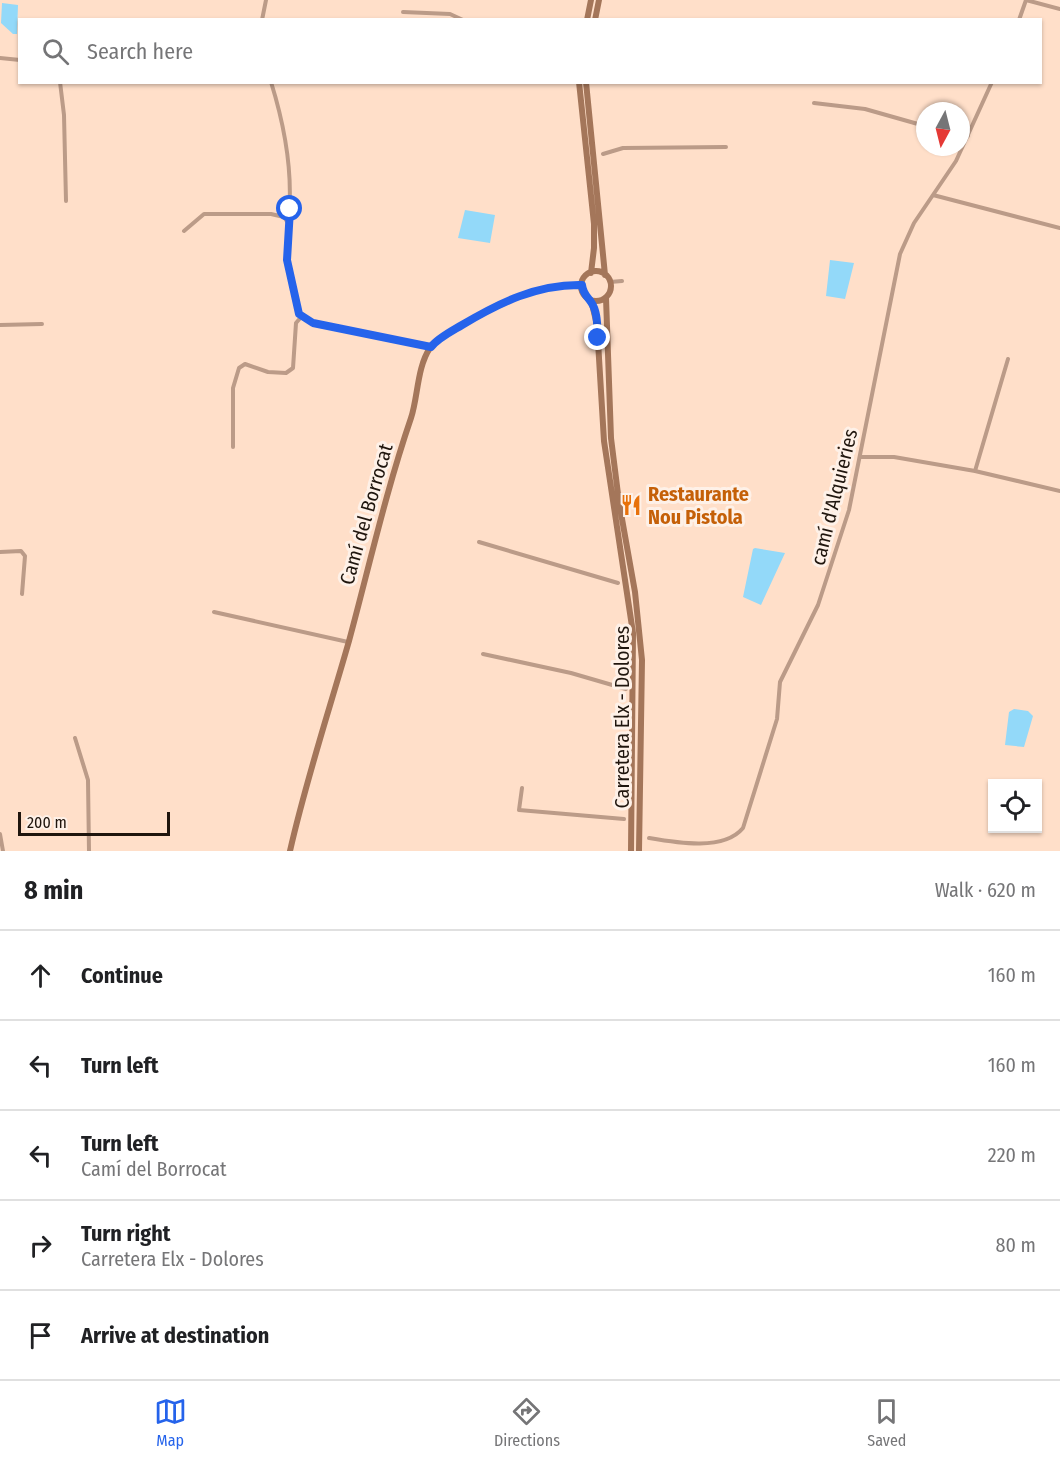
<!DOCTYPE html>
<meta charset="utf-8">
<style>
body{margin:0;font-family:"Fira Sans Condensed",sans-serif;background:#f6f6f6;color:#202124}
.controls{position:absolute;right:18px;bottom:18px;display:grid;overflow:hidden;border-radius:0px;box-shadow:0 2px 4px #0004}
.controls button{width:54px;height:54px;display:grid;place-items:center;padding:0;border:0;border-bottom:2px solid #e0e0e0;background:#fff;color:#202124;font:30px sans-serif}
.compass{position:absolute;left:916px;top:102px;width:54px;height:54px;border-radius:50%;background:#fff;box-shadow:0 2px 4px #0004;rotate:187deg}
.scale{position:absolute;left:18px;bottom:15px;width:152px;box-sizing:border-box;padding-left:6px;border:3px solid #1f150d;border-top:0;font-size:16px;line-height:21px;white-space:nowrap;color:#1f150d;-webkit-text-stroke:4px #fef1e8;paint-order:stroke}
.stop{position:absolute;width:18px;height:18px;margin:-14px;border:4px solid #2563eb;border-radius:50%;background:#fff}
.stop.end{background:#2563eb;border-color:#fff;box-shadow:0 2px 6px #0008}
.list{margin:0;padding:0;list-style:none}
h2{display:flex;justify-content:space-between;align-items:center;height:78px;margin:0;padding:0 24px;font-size:26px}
h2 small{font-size:20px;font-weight:400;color:#757577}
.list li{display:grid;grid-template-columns:39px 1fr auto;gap:18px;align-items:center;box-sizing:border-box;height:90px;padding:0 24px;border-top:2px solid #e0e0e0}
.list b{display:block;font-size:22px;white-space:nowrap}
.list p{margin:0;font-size:20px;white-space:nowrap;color:#757577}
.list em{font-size:20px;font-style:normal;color:#757577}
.icon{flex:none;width:33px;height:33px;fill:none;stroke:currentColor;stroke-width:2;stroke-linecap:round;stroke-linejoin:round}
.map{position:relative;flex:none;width:1060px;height:851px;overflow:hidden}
.search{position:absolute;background:#fff;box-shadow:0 2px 4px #0004;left:18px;right:18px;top:18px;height:66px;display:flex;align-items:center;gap:15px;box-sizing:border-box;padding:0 21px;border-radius:0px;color:#757577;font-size:22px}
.sheet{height:528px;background:#fff}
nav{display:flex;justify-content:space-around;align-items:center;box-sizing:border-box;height:84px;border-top:2px solid #e0e0e0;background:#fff;font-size:16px;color:#757577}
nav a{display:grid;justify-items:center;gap:3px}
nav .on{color:#2563eb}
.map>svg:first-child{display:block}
.water{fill:#93d9f9}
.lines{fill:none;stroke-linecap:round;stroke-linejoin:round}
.street{stroke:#bb9b88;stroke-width:4}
.secondary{stroke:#a4765a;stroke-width:6}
.route{stroke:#2563eb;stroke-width:8}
.labels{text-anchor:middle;stroke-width:6;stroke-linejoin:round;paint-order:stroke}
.food-label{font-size:20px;font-weight:bold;fill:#c56008;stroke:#fef1e8;text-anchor:start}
.street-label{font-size:20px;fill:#1f150d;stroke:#fef1e8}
</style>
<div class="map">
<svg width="1060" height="851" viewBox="0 0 1060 851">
<rect width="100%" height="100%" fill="#ffdfc9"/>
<path class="water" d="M2 3 18 5 17 34H13L1 23Z
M465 210 495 215 490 243 458 238Z
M830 260 854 263 845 299 826 296Z
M755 548 785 553 761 605 743 597 753 549Z
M1014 709 1028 711 1033 716 1024 747 1005 745 1009 712Z"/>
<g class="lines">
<path class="street" d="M1026 0 1060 9
M403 12 450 14 463 20
M262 20 266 0
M1019 20 1026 0
M0 58 20 60
M60 82 64 115 66 201
M271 82C285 127 294 176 288 223
M814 103 865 109 925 126
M961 135 968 136
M603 154 623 148 726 147
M933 195 1060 228
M184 231 204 214H271L284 217 288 223 287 260 299 314 313 323 430 347
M610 282 622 281
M0 325 42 324
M233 447V388L239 368 245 364 268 372 286 373 293 368 296 323 302 316
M861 457H894L975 471 1008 359
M975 471 1060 491
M479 542 618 583
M0 552 21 551 25 556 22 594
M214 612 348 642
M483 654 571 673 626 689
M75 738 88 780 89 851
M522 788 519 810 624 819
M0 834 3 851
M649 838C678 843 724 851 743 828L777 719 780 682 818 605 849 510 900 254 914 223 956 161 992 82"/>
<path class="secondary" d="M587 20 591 0
M595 20 599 0
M579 82 594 224V248L591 273
M586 82 605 275
M581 286a15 15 0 1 1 30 0a15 15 0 1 1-30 0Z
M606 298 611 438 619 502 635 592 642 660 639 851
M591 300 597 325 604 441 633 633 631 851
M290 851C306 780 329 711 349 641 369 567 386 491 411 418 418 397 417 367 430 348 436 339 450 333 459 327 498 304 536 284 582 285"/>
</g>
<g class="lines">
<path class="route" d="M290 209 287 260 299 314 313 323 431 347C438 338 452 331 462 325 499 303 537 284 582 285 583 294 587 296 591 302 598 312 597 327 598 338"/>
</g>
<defs>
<symbol id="restaurant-bare" viewBox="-9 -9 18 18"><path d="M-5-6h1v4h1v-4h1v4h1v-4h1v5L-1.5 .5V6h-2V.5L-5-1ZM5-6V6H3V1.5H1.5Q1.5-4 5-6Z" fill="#e8710a" stroke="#fef1e8" stroke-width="2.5" paint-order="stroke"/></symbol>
</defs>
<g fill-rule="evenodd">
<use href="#restaurant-bare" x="616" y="490" width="30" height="30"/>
</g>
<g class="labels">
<g class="food-label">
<text x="648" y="501">Restaurante<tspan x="648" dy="23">Nou Pistola</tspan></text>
</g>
<g class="street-label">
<text transform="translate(834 497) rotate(-76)" y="7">camí d'Alquieries</text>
<text transform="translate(366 514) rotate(-74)" y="7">Camí del Borrocat</text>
<text transform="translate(622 717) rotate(-90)" y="7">Carretera Elx - Dolores</text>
</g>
</g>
</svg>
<div class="controls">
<button><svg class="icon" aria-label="locate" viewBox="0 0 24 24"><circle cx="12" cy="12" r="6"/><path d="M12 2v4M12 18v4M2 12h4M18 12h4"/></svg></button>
</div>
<svg class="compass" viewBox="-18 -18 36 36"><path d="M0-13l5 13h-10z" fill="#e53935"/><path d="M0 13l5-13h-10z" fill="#757577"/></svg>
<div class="scale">200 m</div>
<div class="stop" style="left:290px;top:209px"></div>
<div class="stop end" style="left:598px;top:338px"></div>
<div class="search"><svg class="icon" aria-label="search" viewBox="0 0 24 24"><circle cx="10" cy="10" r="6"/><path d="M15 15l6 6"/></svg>Search here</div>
</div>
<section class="sheet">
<h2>8 min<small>Walk · 620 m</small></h2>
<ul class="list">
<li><svg class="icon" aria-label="ahead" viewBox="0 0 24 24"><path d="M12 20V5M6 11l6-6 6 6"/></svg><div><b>Continue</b></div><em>160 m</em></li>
<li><svg class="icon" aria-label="left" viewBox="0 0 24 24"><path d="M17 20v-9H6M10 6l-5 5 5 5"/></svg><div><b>Turn left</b></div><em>160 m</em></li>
<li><svg class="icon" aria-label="left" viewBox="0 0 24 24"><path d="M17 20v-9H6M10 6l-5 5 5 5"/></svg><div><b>Turn left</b><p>Camí del Borrocat</p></div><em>220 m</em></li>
<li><svg class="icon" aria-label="right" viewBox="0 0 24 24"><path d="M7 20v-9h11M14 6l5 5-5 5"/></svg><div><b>Turn right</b><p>Carretera Elx - Dolores</p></div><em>80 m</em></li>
<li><svg class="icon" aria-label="arrive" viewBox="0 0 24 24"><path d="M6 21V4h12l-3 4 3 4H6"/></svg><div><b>Arrive at destination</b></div></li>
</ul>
</section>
<nav>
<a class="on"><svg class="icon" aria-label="map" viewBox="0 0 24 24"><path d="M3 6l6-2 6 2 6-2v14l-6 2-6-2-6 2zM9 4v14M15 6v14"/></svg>Map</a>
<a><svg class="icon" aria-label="directions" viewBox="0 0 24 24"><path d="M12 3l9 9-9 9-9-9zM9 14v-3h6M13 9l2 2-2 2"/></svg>Directions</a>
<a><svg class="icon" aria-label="saved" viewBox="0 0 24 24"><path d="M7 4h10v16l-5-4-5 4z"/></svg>Saved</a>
</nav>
